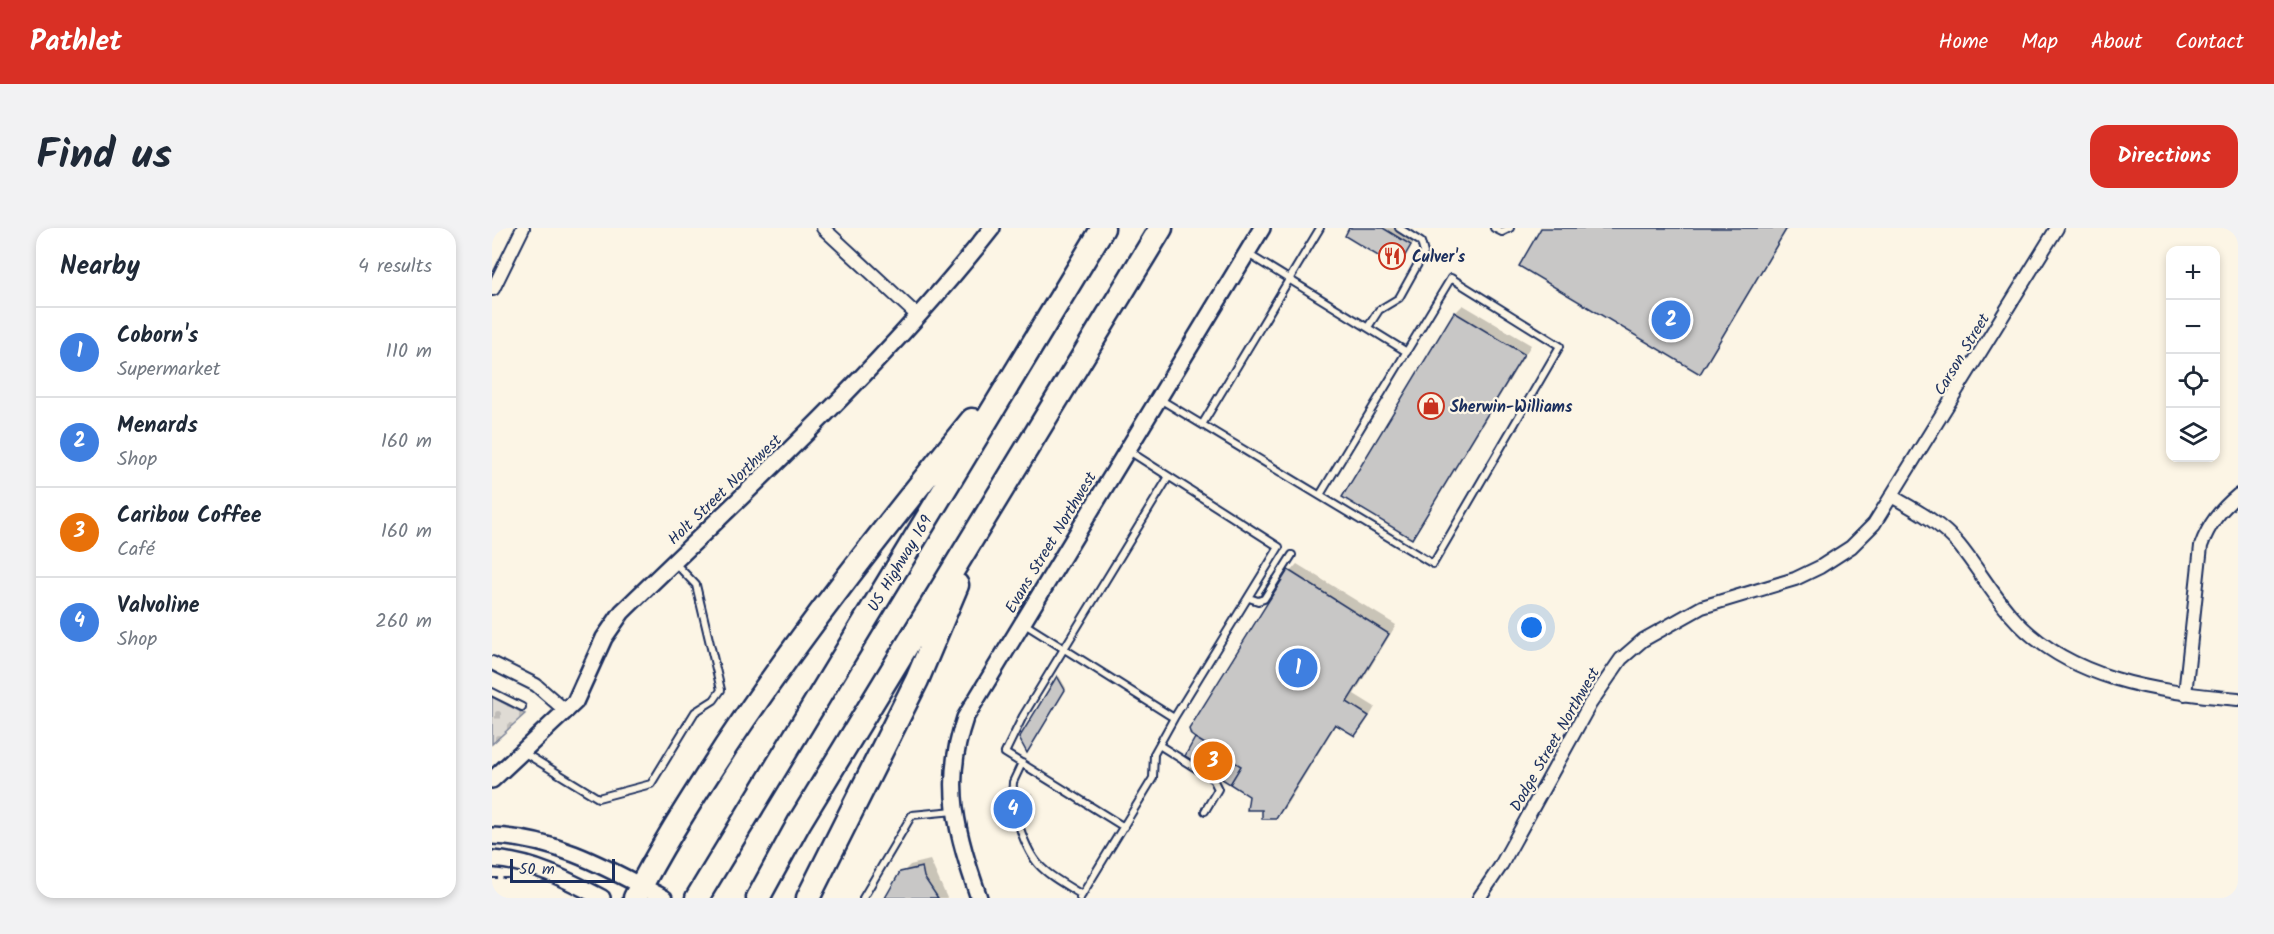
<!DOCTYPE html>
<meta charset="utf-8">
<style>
body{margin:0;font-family:Kalam,sans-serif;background:#f2f2f3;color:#1f2937}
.controls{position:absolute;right:18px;top:18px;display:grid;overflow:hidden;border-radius:12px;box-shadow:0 3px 9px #0003}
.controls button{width:54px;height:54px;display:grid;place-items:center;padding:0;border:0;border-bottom:2px solid #e0e1e3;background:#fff;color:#1f2937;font:30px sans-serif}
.scale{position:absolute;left:18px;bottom:15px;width:105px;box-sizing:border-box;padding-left:6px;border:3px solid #1b2f5e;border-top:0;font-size:16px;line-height:21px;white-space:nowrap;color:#1b2f5e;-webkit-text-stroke:4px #fcf5e5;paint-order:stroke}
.you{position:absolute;left:1040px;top:400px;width:21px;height:21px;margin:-15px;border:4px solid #fff;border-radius:50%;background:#1a73e8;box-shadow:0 0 0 9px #1a73e833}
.badge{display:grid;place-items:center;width:39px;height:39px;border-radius:50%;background:#d93025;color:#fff;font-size:20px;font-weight:700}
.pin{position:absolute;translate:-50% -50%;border:3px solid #fff;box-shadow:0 2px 6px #0006}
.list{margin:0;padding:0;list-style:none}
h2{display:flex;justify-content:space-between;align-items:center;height:78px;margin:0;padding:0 24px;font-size:26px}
h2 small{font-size:20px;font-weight:400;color:#747a83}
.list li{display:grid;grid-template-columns:39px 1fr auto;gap:18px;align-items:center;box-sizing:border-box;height:90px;padding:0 24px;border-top:2px solid #e0e1e3}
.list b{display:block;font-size:22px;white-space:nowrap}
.list p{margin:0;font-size:20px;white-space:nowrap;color:#747a83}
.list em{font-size:20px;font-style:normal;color:#747a83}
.icon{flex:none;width:33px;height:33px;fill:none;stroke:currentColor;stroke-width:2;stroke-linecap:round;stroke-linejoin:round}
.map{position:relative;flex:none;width:1746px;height:670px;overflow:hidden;border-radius:18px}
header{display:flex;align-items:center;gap:36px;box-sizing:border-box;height:84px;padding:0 30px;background:#d93025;color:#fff}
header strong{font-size:28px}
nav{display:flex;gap:33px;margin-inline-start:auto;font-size:21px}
.intro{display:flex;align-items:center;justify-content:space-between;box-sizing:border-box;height:144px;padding:0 36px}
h1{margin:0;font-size:42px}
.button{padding:15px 27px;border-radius:18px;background:#d93025;color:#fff;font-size:21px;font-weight:700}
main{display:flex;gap:36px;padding:0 36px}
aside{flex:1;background:#fff;border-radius:18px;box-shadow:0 3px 9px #0003}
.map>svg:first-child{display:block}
.cemetery{fill:url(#cemetery-stones);stroke:#7d8599;stroke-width:1.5}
.shadow{fill:#0003}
.building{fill:#c8c7c6;stroke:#1b2f5e;stroke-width:1.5}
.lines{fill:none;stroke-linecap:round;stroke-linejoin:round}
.service-casing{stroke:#1b2f5e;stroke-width:10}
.minor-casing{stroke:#1b2f5e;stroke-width:16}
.tertiary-casing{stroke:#1b2f5e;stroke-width:20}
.motorway-casing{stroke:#1b2f5e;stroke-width:27}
.path{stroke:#1b2f5e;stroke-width:2;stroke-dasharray:6 4.5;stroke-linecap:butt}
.service{stroke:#fcf5e5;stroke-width:6}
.minor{stroke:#fcf5e5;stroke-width:12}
.tertiary{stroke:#fcf5e5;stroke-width:15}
.motorway{stroke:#fcf5e5;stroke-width:22}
.labels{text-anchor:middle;stroke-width:4.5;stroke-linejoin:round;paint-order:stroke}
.poi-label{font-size:16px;font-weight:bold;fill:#1b2f5e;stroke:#fcf5e5;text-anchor:start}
.street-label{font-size:16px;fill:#1b2f5e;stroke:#fcf5e5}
</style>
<header>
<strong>Pathlet</strong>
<nav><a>Home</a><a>Map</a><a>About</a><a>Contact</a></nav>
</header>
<div class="intro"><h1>Find us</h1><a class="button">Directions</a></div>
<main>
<aside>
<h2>Nearby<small>4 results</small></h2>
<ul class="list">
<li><span class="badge" style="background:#3f7fe0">1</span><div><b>Coborn's</b><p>Supermarket</p></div><em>110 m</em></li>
<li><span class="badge" style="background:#3f7fe0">2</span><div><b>Menards</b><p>Shop</p></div><em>160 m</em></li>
<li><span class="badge" style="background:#e8710a">3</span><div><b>Caribou Coffee</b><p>Café</p></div><em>160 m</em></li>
<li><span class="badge" style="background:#3f7fe0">4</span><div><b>Valvoline</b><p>Shop</p></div><em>260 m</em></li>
</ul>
</aside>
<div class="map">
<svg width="1746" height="670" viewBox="0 0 1746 670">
<defs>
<pattern id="cemetery-stones" width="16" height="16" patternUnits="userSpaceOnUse" patternTransform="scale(1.5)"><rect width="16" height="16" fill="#dfdbd4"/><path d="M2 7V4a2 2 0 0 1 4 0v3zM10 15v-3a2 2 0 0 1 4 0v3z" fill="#bfbcb8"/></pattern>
</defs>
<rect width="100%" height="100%" fill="#fcf5e5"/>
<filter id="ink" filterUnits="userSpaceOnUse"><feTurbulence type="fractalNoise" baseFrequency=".0167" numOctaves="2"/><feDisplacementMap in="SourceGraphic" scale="12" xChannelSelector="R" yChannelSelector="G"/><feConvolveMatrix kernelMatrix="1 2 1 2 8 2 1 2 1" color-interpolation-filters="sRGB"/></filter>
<g filter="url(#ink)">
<path class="cemetery" d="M0 469 33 486 0 516Z"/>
<path class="shadow" d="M859 0H906L924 11 905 38Z
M1051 0H1296L1215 136 1207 144Z
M971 77 1039 117 927 301 919 309 852 269 963 85Z
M805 336 904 397 862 466 883 479 871 499 863 507 845 495 792 581 783 589 759 567 782 365 777 370 771 366 783 348 790 353Z
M567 448 574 460 535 523 528 510Z
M540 565 544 582 540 585 503 577 507 573Z
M438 632 455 670H395L410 645 418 637Z"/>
<path class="building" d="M857 0H891L919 17 906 40 853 8Z
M1049 0H1295L1208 146 1027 38Z
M962 84 1032 126 920 311 850 269Z
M796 342 897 406 855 474 877 488 863 508 843 496 784 591H770V582H755L757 568 738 556 749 538 703 510 699 507 697 501Z
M780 349 788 354 777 372 769 366Z
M565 448 573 462 535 525 527 510Z
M703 510 749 538 738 556 693 528Z
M536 568 541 587 506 595 502 576Z
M430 639 432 649 446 670H393L408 644Z"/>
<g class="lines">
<defs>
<path id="service" d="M1002 0 1010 4 1018 0
M756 26 915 124
M876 99 887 82 907 70 932 25 929 14 907 0
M666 170 941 336 1068 118 959 50 828 267
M711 195 828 0
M757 370 766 373 772 371 800 327
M531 395 682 490
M0 464 30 479
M667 517 721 551 726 561 713 583
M31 524 106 570 159 556 203 484 222 472 229 462 204 357 183 335
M520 572 521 554 530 535
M525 591C539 638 549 642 590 667
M632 599 513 525 531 488 676 250
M371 670 420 587 462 583
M588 670 661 550 662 526 682 490 787 319 637 223"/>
<path id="minor" d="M331 0 426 88
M1 61 31 0
M1401 269C1424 282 1449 295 1467 317 1485 339 1499 364 1518 386 1574 452 1665 464 1746 471
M0 435 44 457 75 484
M1693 466 1709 318C1717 296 1728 282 1746 267
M987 670 1008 639 1098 476 1129 431 1151 412 1210 379 1303 351 1328 339 1359 319 1382 296 1565 0"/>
<path id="tertiary" d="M0 552 83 474 112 410 130 384C258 260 390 140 500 0
M0 608C64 610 117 641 172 670
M0 631C41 634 74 651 110 670
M487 670C465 606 450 557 473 490L770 0"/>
<path id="motorway" d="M143 670C169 618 202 568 234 518 310 404 394 298 480 192
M205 670 611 0
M266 670 307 595 669 0
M316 670 425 452 465 357"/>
</defs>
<use href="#service" class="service-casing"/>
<use href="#minor" class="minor-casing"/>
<use href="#tertiary" class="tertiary-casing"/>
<use href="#motorway" class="motorway-casing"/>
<path class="path" d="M0 650H21"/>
<use href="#service" class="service"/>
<use href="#minor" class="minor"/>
<use href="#tertiary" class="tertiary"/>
<use href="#motorway" class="motorway"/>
</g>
</g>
<defs>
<symbol id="restaurant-ring" viewBox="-11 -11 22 22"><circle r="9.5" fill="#fcf5e5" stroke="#c8321e" stroke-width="1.5"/><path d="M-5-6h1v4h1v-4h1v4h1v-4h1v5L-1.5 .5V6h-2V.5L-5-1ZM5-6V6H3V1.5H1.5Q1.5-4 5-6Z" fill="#c8321e"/></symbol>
<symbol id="shop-ring" viewBox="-11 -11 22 22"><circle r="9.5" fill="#fcf5e5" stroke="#c8321e" stroke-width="1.5"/><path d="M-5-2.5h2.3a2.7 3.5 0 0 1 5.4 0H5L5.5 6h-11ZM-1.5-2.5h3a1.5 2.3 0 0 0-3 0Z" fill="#c8321e"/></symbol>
</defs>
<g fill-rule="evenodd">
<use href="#restaurant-ring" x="885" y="13" width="30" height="30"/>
<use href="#shop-ring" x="924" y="163" width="30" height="30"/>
</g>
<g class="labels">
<g class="poi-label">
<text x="920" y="34">Culver's</text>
<text x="958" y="184">Sherwin-Williams</text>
</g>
<g class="street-label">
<text transform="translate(1469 126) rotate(-59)" y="6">Carson Street</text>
<text transform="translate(232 261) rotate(-44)" y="6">Holt Street Northwest</text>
<text transform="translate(558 314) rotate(-59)" y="6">Evans Street Northwest</text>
<text transform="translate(407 335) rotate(-59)" y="6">US Highway 169</text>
<text transform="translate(1062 511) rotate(-60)" y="6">Dodge Street Northwest</text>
</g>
</g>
</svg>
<div class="controls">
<button>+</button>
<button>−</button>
<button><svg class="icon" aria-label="locate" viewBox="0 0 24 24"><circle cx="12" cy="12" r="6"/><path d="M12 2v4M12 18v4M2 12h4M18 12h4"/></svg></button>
<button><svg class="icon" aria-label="layers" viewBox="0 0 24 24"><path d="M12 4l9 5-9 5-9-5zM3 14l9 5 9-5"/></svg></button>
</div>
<div class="scale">50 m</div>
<div class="you"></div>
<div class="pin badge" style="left:806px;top:440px;background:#3f7fe0">1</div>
<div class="pin badge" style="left:1179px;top:92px;background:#3f7fe0">2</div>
<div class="pin badge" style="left:721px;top:533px;background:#e8710a">3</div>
<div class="pin badge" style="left:521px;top:581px;background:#3f7fe0">4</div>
</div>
</main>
